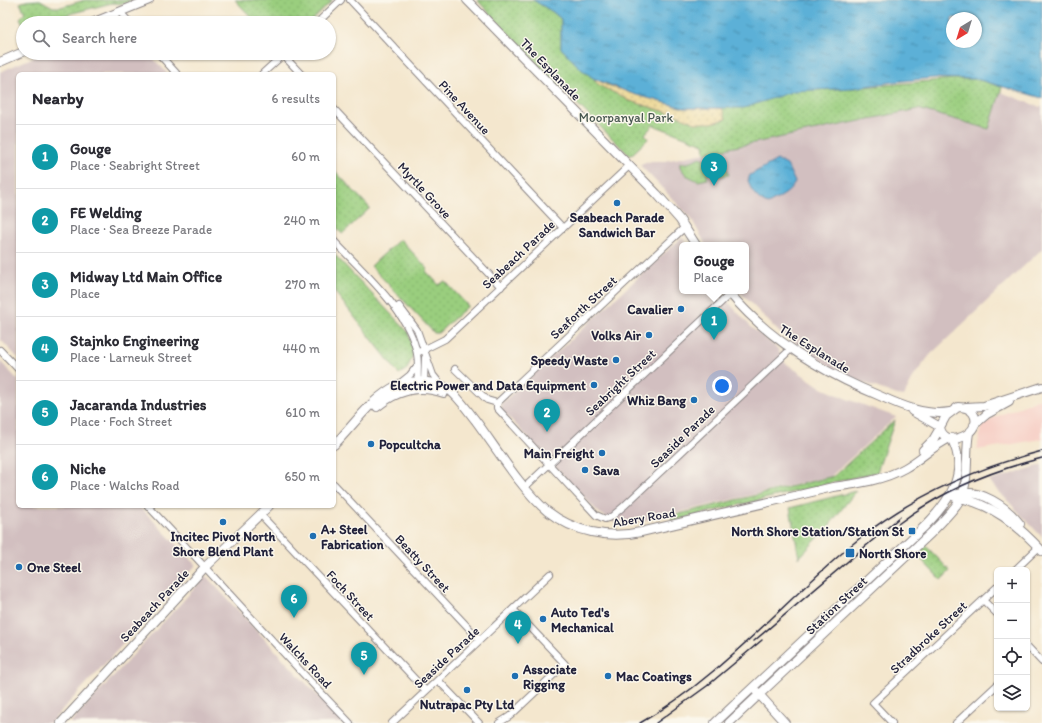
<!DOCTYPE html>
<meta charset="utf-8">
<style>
body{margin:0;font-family:Itim,sans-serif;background:#f7f7f7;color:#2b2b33}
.controls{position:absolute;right:12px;bottom:12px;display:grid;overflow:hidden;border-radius:6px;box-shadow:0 1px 3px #0004}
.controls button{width:36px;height:36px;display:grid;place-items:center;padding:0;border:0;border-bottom:1px solid #e1e1e2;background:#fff;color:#2b2b33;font:20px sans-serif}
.compass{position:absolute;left:946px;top:12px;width:36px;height:36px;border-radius:50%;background:#fff;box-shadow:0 1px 3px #0004;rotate:218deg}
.you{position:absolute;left:722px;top:386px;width:14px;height:14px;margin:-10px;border:3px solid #fff;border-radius:50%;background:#1a73e8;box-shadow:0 0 0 6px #1a73e833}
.badge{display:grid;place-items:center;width:26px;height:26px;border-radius:50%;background:#0f766e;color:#fff;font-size:13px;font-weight:700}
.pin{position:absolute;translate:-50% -33px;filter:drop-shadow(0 1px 2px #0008)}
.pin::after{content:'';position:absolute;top:21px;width:14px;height:12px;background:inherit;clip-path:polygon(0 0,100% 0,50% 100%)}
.popup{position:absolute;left:679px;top:242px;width:70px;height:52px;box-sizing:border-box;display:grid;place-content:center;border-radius:6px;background:#fff;filter:drop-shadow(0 1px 3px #0005);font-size:13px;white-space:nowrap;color:#7c7c81}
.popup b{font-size:15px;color:#2b2b33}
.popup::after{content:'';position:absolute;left:50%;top:100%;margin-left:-8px;border:8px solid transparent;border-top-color:#fff}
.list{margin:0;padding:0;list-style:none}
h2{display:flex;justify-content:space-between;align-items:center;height:52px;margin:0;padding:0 16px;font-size:17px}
h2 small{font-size:13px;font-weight:400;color:#7c7c81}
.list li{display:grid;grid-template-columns:26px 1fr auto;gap:12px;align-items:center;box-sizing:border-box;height:64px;padding:0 16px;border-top:1px solid #e1e1e2}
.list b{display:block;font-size:15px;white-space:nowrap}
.list p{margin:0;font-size:13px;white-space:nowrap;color:#7c7c81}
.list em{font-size:13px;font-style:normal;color:#7c7c81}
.icon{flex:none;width:22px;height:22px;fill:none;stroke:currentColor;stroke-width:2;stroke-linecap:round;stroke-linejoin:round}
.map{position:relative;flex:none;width:1042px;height:723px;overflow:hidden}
.search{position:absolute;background:#fff;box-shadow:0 1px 3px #0004;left:16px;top:16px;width:320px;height:44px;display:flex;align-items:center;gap:10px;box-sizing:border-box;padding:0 14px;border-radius:22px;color:#7c7c81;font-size:15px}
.panel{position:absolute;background:#fff;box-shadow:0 1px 3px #0004;left:16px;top:72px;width:320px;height:436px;border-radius:6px}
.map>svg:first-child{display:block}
.built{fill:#f7d1c8}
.industrial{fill:#d2bfc0}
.grass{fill:url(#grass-dots);stroke:#5e785c}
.sand{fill:url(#sand-dots);stroke:#887e6c}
.water{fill:url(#water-ripples);stroke:#3e6989;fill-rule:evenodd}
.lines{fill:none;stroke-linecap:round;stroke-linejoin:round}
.street-casing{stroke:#8b8484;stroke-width:8}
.secondary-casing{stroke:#8b8484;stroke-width:10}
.street{stroke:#fff;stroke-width:6}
.secondary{stroke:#fff;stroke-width:8}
.rail{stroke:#22223b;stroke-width:1.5}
.poi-dot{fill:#1f6fb2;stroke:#fbf7ec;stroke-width:1.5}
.labels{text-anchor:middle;stroke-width:3;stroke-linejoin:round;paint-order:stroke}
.street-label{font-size:13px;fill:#22223b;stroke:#fbf7ec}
.park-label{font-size:13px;fill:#46564f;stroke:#fbf7ec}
.poi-label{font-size:13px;font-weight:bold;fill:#22223b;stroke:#fbf7ec;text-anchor:start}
</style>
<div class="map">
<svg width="1042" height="723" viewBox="0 0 1042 723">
<defs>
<pattern id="grass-dots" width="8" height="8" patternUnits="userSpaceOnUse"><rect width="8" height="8" fill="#9ace7e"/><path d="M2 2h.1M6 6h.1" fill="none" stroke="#84b16e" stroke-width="1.8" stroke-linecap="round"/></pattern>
<pattern id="sand-dots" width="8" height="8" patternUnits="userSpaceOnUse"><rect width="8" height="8" fill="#eeda9e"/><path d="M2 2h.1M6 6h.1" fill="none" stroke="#ccbb89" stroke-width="1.8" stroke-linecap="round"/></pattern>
<pattern id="water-ripples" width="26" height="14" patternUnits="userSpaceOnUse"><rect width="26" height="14" fill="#5bb0d7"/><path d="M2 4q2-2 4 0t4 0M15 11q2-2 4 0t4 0" fill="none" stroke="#4b8fb0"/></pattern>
</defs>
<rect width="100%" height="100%" fill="#fbf7ec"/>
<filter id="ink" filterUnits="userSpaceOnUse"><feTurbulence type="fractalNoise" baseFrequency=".025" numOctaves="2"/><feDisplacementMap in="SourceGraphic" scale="8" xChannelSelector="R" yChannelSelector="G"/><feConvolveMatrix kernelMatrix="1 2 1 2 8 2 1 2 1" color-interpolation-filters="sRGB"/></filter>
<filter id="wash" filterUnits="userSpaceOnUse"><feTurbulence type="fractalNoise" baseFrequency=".012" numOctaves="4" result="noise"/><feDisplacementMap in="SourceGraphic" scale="16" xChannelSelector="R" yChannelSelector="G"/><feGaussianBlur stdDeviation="0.9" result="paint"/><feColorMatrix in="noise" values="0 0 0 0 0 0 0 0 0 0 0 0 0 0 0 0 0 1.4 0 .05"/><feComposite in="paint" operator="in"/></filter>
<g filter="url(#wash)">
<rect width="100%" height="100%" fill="#f4e7ce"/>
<path class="built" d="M1042 398V439L977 450 981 427 993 418Z"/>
<path class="industrial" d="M43 53H148L168 74H18V358L0 339V72Z
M998 91 1040 107 1042 105V249L930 355 914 376 904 396 897 395 854 379 828 365 779 332 739 291H746V245H706L691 218 640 165 652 161 660 162 705 153 918 109 984 128 995 113Z
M682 237 687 245H682V291H718L752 328 778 349 784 362 822 388 847 399 896 417 831 476 638 522 617 524 598 512 502 410 501 404Z
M0 361 18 380V506H139L196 565 50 723H0Z
M1042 465V537L989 481Z
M206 576 343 723H70Z"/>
<path class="grass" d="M40 0 53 7H61L85 0H133L123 4 112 3 77 12 58 17 48 23 23 24 20 18 25 13 20 3 26 1Z
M235 0H333L309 23H257Z
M477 0H533L550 10 561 19V48L581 69 794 91 853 88 953 79H976L1002 87 989 129 918 109 705 153 704 144 653 125 645 134 648 139 630 156 556 83Z
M721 153 729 175 715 177 713 173 707 174 708 179 698 181 686 175 680 167V163H688L700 157 706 160Z
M334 170 370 208 342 234 334 225Z
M400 239 428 269 426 271 439 285 445 281 468 306 438 333H434L371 266Z
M334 254 408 332 414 352 407 369 399 374 334 291Z
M895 420 877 472 672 521 671 516 834 476Z
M856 491 828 527 799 558 790 508Z
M926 546 950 571 941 580 917 555Z"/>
<path class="sand" d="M593 78 607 85 684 108H722L726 119 712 123H695L679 116 627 100C617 91 599 90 593 78Z"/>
<path class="water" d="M533 0H1042V98L976 79 934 78 893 82 853 88 794 91 744 108H684L633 94 593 78 581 69 561 48V19L553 12ZM952 18H976V42H952Z
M777 160 787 165 795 182C791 193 778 198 768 204 758 201 750 190 748 180L750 175Z"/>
</g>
<g filter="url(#ink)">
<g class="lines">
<defs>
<path id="street" d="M350 0 563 228
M120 12 130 23
M317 23 341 0
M158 53 177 74
M283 55 301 74
M262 74 285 53
M334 109 501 287
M334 241C362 271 410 312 417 354 419 363 417 372 418 381
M399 306 417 330 433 375 441 385
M0 350 18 369
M417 353 445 339 629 166
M455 369 487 400 497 403V408L596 515 605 519 611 517 624 506 791 349
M424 382 425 358
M400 383 410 375 417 366
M497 403 685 227
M334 484 480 640
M525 487 730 294
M148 506C216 578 281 652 350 723
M260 514 426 691
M1015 570 1039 547
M983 600 997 614
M1027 646 1042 662
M438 680 479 723
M392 723 550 574
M499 723 510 716 565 664 513 609
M892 723 873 703 997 587
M956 723 997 685"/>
<path id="secondary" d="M467 0 657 194 680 220 696 245
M92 23 149 0
M0 62 23 52
M728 291C768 340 822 372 880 396 902 406 926 416 950 412
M377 407C397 390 419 384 444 393
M958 407C964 407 969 408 973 413 986 432 944 452 940 427L946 416Z
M966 407 984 406 1042 387
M912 411 940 427
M974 425 987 414 1009 402
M334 445C354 425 372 397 398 385 413 379 435 380 448 389 459 397 467 410 476 421 496 448 522 490 547 511 574 532 608 539 641 532L833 487C857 484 884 480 905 468 921 459 933 446 950 438
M923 450 933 440 940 428
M958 494C980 488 1007 507 1020 524
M955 497C991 503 1018 525 1042 551
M756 691 785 723
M61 723 206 566 269 506
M715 723 925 526C949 502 970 472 951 438
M729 723 931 533C941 522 954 511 961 498 970 478 965 453 969 433"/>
</defs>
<use href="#street" class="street-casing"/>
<use href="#secondary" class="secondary-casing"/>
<use href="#street" class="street"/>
<use href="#secondary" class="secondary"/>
<path class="rail" d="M898 524C940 492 990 471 1042 458
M754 641 900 517
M640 723C722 677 787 597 860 538 913 496 977 468 1042 451
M656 723 707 686 762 640"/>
</g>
</g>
<g class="poi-dot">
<circle cx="617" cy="203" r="4"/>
<circle cx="681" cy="309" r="4"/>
<circle cx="649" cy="335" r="4"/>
<circle cx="616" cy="360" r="4"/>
<circle cx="594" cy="385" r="4"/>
<circle cx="694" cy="400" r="4"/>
<circle cx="371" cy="444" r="4"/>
<circle cx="602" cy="453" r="4"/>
<circle cx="585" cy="470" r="4"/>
<circle cx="223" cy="522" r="4"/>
<rect x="908" y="527" width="8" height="8" rx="2"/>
<circle cx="313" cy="536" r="4"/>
<rect x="845" y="548" width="10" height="10" rx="2"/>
<circle cx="19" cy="567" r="4"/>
<circle cx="543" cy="619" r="4"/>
<circle cx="515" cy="676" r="4"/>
<circle cx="608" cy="676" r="4"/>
<circle cx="467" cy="690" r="4"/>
</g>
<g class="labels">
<g class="street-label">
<text transform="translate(551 69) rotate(46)" y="5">The Esplanade</text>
<text transform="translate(465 107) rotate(47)" y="5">Pine Avenue</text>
<text transform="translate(425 190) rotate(47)" y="5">Myrtle Grove</text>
<text transform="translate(518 254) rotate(-43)" y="5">Seabeach Parade</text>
<text transform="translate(583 307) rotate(-43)" y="5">Seaforth Street</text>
<text transform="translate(815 348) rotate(32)" y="5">The Esplanade</text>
<text transform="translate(620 382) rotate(-43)" y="5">Seabright Street</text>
<text transform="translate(682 436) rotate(-44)" y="5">Seaside Parade</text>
<text transform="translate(644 517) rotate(-10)" y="5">Abery Road</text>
<text transform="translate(423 563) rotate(47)" y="5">Beatty Street</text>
<text transform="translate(351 595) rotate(47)" y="5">Foch Street</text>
<text transform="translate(154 605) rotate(-47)" y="5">Seabeach Parade</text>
<text transform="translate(836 605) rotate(-43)" y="5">Station Street</text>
<text transform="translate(928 637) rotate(-43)" y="5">Stradbroke Street</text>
<text transform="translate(446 657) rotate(-43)" y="5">Seaside Parade</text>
<text transform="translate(306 660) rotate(47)" y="5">Walchs Road</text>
</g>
<g class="park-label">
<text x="626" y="122">Moorpanyal Park</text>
</g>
<g class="poi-label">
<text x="617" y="222" text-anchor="middle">Seabeach Parade<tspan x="617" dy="15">Sandwich Bar</tspan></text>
<text x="673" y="314" text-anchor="end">Cavalier</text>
<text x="641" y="340" text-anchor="end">Volks Air</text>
<text x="608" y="365" text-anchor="end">Speedy Waste</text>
<text x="586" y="390" text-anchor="end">Electric Power and Data Equipment</text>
<text x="686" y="405" text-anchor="end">Whiz Bang</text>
<text x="379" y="449">Popcultcha</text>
<text x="594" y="458" text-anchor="end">Main Freight</text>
<text x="593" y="475">Sava</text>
<text x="321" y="534">A+ Steel<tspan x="321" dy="15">Fabrication</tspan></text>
<text x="904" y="536" text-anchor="end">North Shore Station/Station St</text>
<text x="223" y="541" text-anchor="middle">Incitec Pivot North<tspan x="223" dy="15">Shore Blend Plant</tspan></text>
<text x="859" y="558">North Shore</text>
<text x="27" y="572">One Steel</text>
<text x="551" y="617">Auto Ted's<tspan x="551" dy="15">Mechanical</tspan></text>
<text x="523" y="674">Associate<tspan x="523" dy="15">Rigging</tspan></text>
<text x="616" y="681">Mac Coatings</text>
<text x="467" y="709" text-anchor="middle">Nutrapac Pty Ltd</text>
</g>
</g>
</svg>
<div class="controls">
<button>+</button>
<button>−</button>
<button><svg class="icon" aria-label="locate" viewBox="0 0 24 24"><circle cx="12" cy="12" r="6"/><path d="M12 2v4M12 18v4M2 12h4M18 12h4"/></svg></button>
<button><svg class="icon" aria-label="layers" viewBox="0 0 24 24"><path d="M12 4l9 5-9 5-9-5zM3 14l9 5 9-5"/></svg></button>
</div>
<svg class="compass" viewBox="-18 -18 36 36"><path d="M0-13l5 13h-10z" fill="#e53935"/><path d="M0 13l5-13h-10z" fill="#7c7c81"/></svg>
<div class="you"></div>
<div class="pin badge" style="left:714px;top:340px;background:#0f9aa8">1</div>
<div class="popup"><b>Gouge</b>Place</div>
<div class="pin badge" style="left:547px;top:432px;background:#0f9aa8">2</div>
<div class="pin badge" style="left:714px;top:186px;background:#0f9aa8">3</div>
<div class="pin badge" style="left:518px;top:644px;background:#0f9aa8">4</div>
<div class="pin badge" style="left:364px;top:675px;background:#0f9aa8">5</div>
<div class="pin badge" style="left:294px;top:618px;background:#0f9aa8">6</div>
<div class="search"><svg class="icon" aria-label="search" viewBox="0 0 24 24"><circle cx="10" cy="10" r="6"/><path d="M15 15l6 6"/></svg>Search here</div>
<section class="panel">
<h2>Nearby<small>6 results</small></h2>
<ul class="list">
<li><span class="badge" style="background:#0f9aa8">1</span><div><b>Gouge</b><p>Place · Seabright Street</p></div><em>60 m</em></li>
<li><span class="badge" style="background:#0f9aa8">2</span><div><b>FE Welding</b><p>Place · Sea Breeze Parade</p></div><em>240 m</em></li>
<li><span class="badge" style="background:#0f9aa8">3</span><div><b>Midway Ltd Main Office</b><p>Place</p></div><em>270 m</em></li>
<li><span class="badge" style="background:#0f9aa8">4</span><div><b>Stajnko Engineering</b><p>Place · Larneuk Street</p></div><em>440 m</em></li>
<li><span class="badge" style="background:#0f9aa8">5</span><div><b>Jacaranda Industries</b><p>Place · Foch Street</p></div><em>610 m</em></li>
<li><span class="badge" style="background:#0f9aa8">6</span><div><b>Niche</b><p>Place · Walchs Road</p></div><em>650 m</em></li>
</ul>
</section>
</div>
